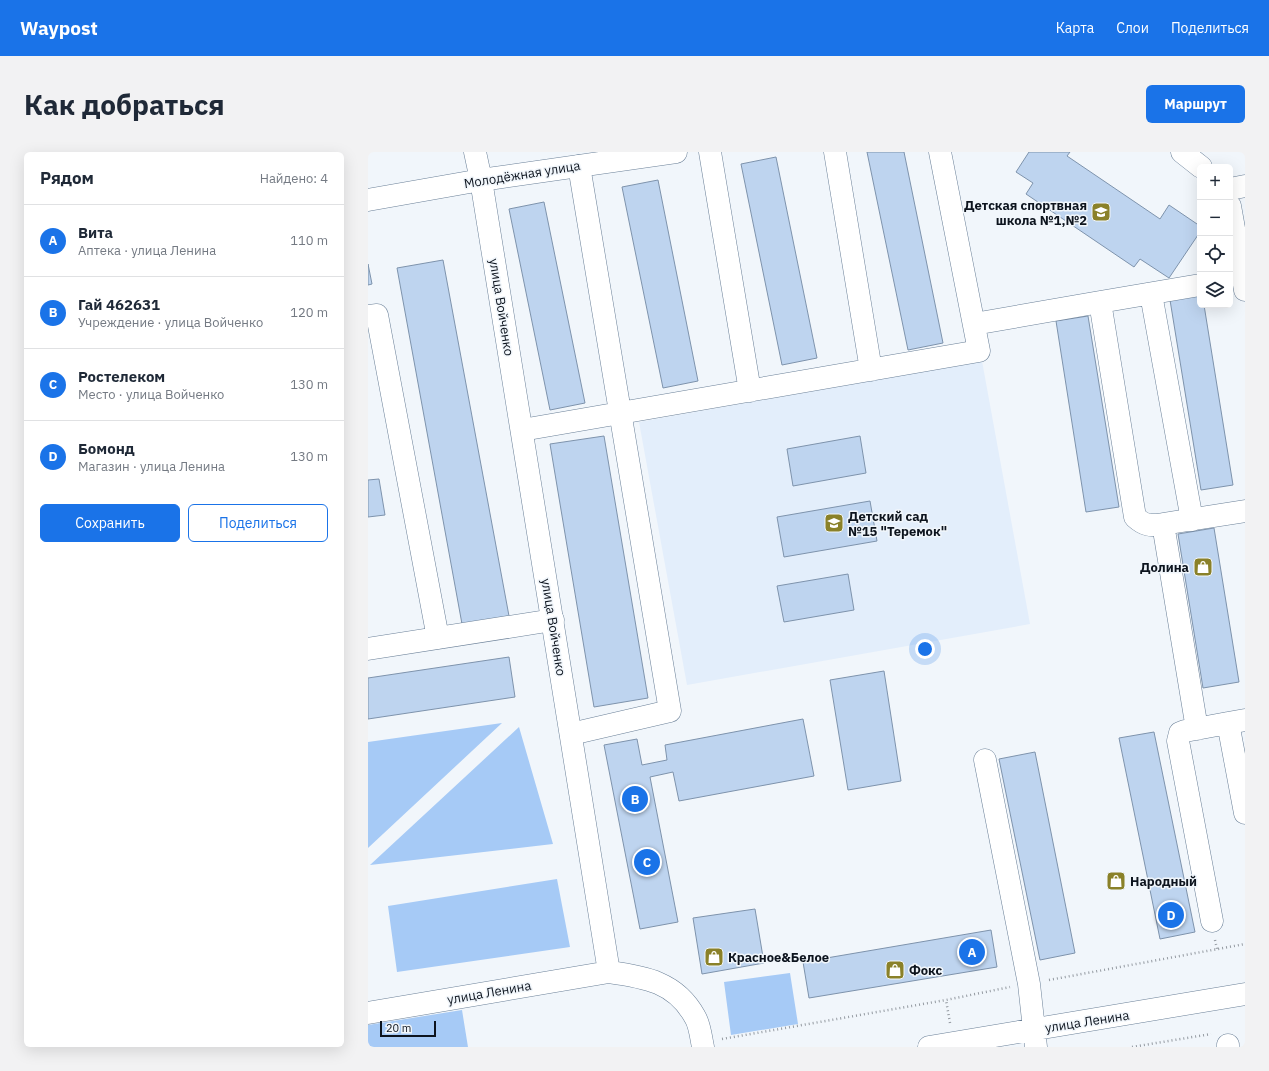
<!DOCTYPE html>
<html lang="ru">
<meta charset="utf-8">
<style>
body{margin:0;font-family:"IBM Plex Sans",sans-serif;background:#f2f2f3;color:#1f2937}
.controls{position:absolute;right:12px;top:12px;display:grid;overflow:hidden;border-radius:6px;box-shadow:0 4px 16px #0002}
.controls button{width:36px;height:36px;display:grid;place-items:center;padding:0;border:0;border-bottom:1px solid #e0e1e3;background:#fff;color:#1f2937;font:20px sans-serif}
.scale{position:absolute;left:12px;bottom:10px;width:56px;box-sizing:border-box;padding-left:4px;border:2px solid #0d141e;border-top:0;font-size:11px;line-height:14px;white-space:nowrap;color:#0d141e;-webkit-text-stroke:3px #f1f6fb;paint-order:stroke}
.you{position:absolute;left:557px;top:497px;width:14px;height:14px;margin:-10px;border:3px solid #fff;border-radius:50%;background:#1a73e8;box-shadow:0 0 0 6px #1a73e833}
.badge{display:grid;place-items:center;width:26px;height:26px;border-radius:50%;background:#1a73e8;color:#fff;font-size:13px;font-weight:700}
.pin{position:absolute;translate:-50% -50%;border:2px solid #fff;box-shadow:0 1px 4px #0006}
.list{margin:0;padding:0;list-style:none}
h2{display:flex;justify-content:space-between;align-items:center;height:52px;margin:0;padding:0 16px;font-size:17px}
h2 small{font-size:13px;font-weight:400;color:#747a83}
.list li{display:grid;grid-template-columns:26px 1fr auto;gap:12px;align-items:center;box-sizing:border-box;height:72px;padding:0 16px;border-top:1px solid #e0e1e3}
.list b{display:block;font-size:15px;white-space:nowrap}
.list p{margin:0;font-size:13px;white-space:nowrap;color:#747a83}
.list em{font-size:13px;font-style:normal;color:#747a83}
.actions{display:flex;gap:8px;padding:12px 16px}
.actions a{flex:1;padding:9px 0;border:1px solid #1a73e8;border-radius:6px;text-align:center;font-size:14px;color:#1a73e8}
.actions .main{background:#1a73e8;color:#fff}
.icon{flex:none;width:22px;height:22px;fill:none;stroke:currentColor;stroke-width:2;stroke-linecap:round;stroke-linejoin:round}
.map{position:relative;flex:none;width:877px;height:895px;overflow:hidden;border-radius:6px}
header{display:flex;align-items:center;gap:24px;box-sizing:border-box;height:56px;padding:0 20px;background:#1a73e8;color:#fff}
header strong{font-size:19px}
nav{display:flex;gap:22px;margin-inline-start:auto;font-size:14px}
.intro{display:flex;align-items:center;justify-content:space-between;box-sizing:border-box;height:96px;padding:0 24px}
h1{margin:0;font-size:28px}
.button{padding:10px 18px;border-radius:6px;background:#1a73e8;color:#fff;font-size:14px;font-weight:700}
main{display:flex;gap:24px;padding:0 24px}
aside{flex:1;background:#fff;border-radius:6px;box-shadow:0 4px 16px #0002}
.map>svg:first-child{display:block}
.built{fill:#e3eefb}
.green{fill:#a6caf6}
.building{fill:#bed4ef;stroke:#7e93ac}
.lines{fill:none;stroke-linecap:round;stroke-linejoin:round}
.minor-casing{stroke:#6b8098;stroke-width:23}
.major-casing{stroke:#6b8098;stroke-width:23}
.path{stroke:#949aa1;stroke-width:2.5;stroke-dasharray:1 3;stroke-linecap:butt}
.minor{stroke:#fff;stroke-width:22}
.major{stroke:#fff;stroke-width:22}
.labels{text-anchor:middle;stroke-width:3;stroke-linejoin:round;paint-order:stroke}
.street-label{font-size:13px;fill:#0d141e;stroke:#f1f6fb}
.poi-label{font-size:13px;font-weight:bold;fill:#0d141e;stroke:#f1f6fb;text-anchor:start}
</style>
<header>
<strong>Waypost</strong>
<nav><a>Карта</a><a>Слои</a><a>Поделиться</a></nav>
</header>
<div class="intro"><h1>Как добраться</h1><a class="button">Маршрут</a></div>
<main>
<aside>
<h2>Рядом<small>Найдено: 4</small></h2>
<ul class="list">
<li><span class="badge">A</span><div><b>Вита</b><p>Аптека · улица Ленина</p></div><em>110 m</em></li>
<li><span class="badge">B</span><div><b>Гай 462631</b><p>Учреждение · улица Войченко</p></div><em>120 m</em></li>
<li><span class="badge">C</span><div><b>Ростелеком</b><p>Место · улица Войченко</p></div><em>130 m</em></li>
<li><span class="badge">D</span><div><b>Бомонд</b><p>Магазин · улица Ленина</p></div><em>130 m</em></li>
</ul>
<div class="actions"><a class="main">Сохранить</a><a>Поделиться</a></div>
</aside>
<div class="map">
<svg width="877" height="895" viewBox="0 0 877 895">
<rect width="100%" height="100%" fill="#f1f6fb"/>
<path class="built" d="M614 209 662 472 319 533 271 270Z"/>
<path class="green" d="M134 571 0 696V590Z
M151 575 185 692 2 713Z
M189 727 202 795 29 820 20 754Z
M422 821 430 872 363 883 356 830Z
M94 858 100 895H0V873Z"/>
<path class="building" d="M499 0H536L575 191 540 198Z
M661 0H702L699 4 792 67 801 53 832 74V80L801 126 772 107 766 115 658 42 665 31 648 20Z
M408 5 449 206 414 213 373 12Z
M290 28 330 229 295 236 254 35Z
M176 50 217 251 182 258 141 57Z
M75 108 141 464 94 472 29 116Z
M0 112 4 132 0 133Z
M832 143V153H836L865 333 833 338 802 148Z
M720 164 751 355 718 360 688 169Z
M236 284 280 546 226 555 182 292Z
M492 284 498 321 425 334 419 297Z
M11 327 17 363 0 365V328Z
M502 349 509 389 416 405 409 365Z
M846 376 871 530 835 536 810 382Z
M480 422 486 458 416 470 409 434Z
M141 505 147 545 0 567V526Z
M516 519 533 629 480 638 462 528Z
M435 567 446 624 311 649 305 620 282 625 310 770 272 777 236 593 269 587 274 613 299 608 297 593Z
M786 580 827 780 792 787 751 586Z
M667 600 707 801 672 808 631 607Z
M387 757 396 811 334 822 325 766Z
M623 778 629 815 441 846 435 810Z"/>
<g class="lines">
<defs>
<path id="minor" d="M342 0 382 239
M467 0 503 218
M862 37 877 34
M783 142 824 368
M0 164 9 163 70 486
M606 172 732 150
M154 278 611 199 572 0
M795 372C782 374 777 374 767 365L732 150 832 133
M0 497 185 468
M877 568 860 571 877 661
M829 577 795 372 877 359
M203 582 302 559 211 14
M617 608 661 832 668 895
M844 769 810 589 812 581 817 579 860 571
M860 893V895
M561 895 877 842"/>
<path id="major" d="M107 0 113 28 241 820C277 825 308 830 327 865 332 873 333 886 335 895
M814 0 833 15
M0 48 113 28 308 0
M862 54 877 138
M0 861 241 820"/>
</defs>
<use href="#minor" class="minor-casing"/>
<use href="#major" class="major-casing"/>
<path class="path" d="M847 788 849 797
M681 828 877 792
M582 871 578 848 642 835
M354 887 578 848
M764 895 843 882"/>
<use href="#minor" class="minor"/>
<use href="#major" class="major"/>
</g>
<defs>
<symbol id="school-square" viewBox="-11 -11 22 22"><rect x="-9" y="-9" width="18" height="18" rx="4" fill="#8a8129" stroke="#f1f6fb"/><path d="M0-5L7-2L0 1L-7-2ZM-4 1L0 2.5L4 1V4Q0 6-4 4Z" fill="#fff"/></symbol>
<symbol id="shop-square" viewBox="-11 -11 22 22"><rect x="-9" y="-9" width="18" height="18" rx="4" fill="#8a8129" stroke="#f1f6fb"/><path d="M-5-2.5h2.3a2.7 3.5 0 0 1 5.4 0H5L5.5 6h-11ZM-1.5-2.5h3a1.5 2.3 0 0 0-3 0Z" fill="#fff"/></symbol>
</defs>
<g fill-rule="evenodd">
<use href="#school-square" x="722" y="49" width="22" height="22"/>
<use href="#school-square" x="455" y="360" width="22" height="22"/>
<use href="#shop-square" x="824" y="404" width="22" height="22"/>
<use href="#shop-square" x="737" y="718" width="22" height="22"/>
<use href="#shop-square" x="335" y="794" width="22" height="22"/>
<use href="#shop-square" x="516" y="807" width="22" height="22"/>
</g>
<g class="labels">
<g class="street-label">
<text transform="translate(154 22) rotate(-9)" y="5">Молодёжная улица</text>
<text transform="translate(134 155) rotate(81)" y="5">улица Войченко</text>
<text transform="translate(186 475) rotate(81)" y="5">улица Войченко</text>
<text transform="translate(121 840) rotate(-10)" y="5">улица Ленина</text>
<text transform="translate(719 869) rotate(-9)" y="5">улица Ленина</text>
</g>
<g class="poi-label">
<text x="719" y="58" text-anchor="end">Детская спортвная<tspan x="719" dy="15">школа №1,№2</tspan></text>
<text x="480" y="369">Детский сад<tspan x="480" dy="15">№15 "Теремок"</tspan></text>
<text x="821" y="420" text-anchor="end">Долина</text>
<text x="762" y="734">Народный</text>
<text x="360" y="810">Красное&amp;Белое</text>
<text x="541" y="823">Фокс</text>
</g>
</g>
</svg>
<div class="controls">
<button>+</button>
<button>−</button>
<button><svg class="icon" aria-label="locate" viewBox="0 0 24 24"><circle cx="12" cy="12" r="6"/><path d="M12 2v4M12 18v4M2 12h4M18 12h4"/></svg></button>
<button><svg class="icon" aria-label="layers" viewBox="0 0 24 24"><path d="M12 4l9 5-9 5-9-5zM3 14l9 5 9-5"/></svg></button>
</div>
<div class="scale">20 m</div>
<div class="you"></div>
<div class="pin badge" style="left:604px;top:800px">A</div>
<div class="pin badge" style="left:267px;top:647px">B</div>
<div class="pin badge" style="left:279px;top:710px">C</div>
<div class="pin badge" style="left:803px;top:763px">D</div>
</div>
</main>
